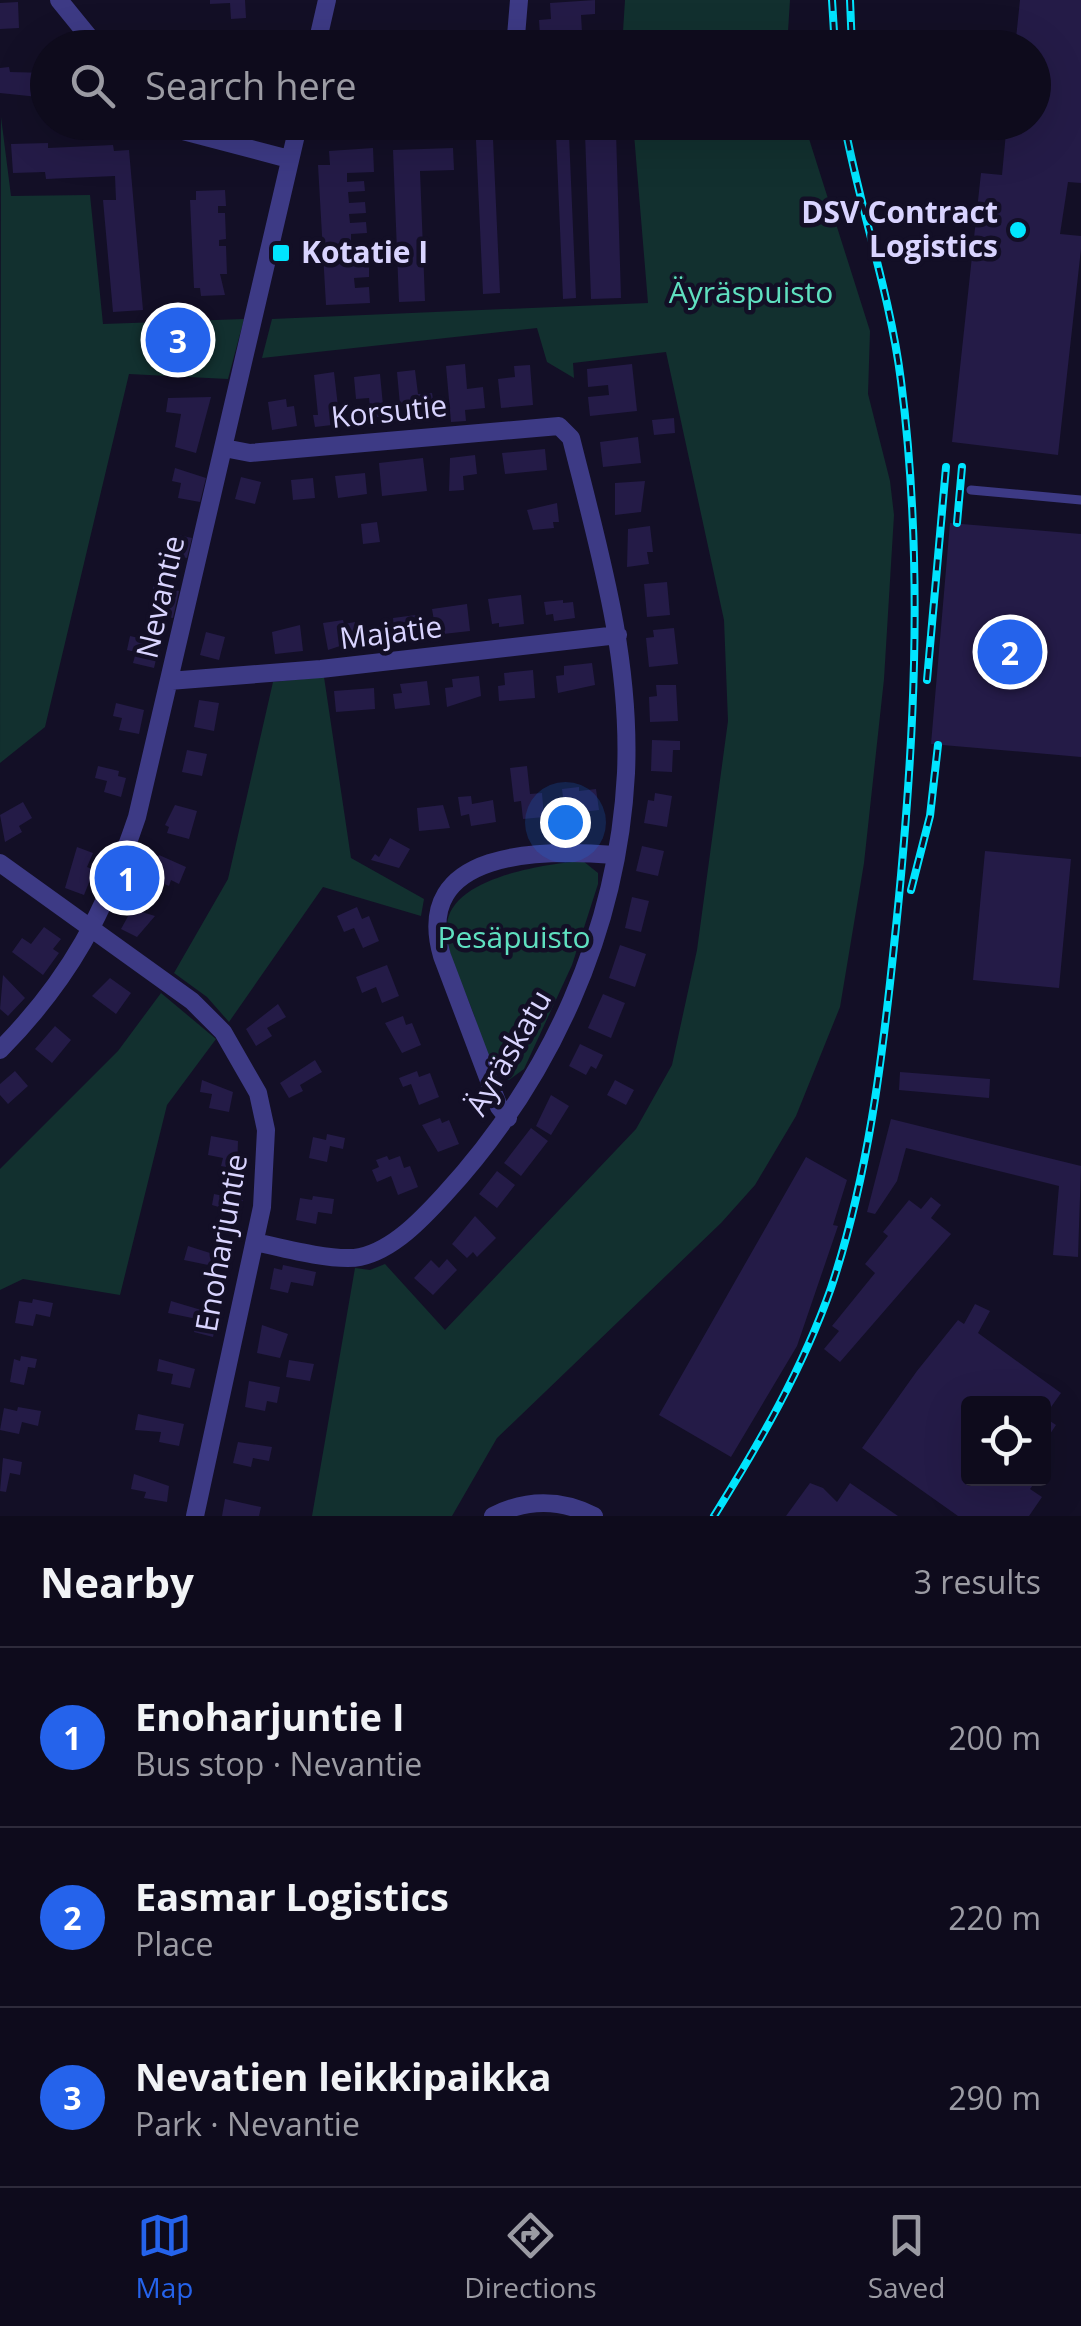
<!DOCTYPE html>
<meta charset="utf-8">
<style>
body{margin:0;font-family:"Open Sans",sans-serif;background:#1c1929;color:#f1f3f6}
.controls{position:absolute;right:30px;bottom:30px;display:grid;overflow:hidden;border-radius:10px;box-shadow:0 10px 40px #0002}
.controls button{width:90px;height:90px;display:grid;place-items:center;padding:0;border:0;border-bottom:2px solid #2e2b3b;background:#0e0b1c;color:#f1f3f6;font:50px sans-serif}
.you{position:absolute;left:565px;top:822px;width:35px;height:35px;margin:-25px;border:8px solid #fff;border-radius:50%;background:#1a73e8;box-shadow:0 0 0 15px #1a73e833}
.badge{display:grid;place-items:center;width:65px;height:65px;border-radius:50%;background:#2563eb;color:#fff;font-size:32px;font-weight:700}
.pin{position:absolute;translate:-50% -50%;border:5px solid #fff;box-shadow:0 2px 10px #0006}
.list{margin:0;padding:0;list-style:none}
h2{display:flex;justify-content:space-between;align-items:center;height:130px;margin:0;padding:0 40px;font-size:42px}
h2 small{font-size:32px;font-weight:400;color:#9b9ba3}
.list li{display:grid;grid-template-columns:65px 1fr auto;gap:30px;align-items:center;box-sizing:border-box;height:180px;padding:0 40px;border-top:2px solid #2e2b3b}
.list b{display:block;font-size:38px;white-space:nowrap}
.list p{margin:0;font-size:32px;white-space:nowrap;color:#9b9ba3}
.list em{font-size:32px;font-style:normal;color:#9b9ba3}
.icon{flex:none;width:55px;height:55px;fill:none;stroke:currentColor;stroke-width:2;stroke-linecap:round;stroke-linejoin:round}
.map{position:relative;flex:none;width:1081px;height:1516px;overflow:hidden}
.search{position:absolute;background:#0e0b1c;box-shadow:0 10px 40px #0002;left:30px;right:30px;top:30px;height:110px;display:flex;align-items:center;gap:25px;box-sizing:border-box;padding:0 35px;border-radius:55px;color:#9b9ba3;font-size:38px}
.sheet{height:670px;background:#0e0b1c}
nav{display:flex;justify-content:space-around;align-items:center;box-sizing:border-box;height:140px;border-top:2px solid #2e2b3b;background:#0e0b1c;font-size:28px;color:#9b9ba3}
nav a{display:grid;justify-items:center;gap:5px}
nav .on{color:#2563eb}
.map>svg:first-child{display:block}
.green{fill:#12302f}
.building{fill:#241b47}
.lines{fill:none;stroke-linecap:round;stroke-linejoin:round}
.lane{stroke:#3d3a85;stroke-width:9}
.street{stroke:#3d3a85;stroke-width:18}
.rail-casing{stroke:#00e5ff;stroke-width:8}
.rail{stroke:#130f26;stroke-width:4;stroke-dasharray:11;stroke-linecap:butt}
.poi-dot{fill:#00e5ff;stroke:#130f26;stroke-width:4}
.labels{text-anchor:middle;stroke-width:9;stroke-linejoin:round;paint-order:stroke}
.poi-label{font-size:30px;font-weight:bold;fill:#d9d4ff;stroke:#130f26;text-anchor:end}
.park-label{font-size:30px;fill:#5fe0c0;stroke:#130f26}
.street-label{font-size:30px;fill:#d9d4ff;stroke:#130f26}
</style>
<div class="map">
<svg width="1081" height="1516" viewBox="0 0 1081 1516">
<rect width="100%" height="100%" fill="#130f26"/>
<path class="green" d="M625 0H790L787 47H622Z
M1 117 11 196 90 195 103 324 244 319 228 379 129 374 45 727 0 763Z
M633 122 804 123 870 331 868 394 890 481 894 515 884 679 864 863 840 1007 796 1116 755 1185 721 1223 497 1438 452 1516H312L355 1268 370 1270 385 1264 445 1330 636 1129 672 1065 697 950 728 721 724 620 666 352 573 363 574 378 547 362 537 328 262 358 272 319 648 303Z
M324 677 351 858 424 899 421 916 323 887 229 1022 207 997 174 973 228 879 273 682Z
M583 861 598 873V884L572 965 524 1069 509 1080C486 1070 481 1037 474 1015 465 989 445 954 447 926 449 877 546 864 583 861Z
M161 993 216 1039 167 1105 120 1295 23 1279 0 1290V1169L118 1051Z"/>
<path class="building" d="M210 0H245L246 18 231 19 230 3 210 4Z
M595 0V14L581 15 582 32 540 35 539 20 551 19 550 3Z
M1020 0H1081V183L1068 182 1060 234 1081 236V249L1058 455 952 442 981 173 1002 175 1007 122H1034V48H1015Z
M18 2 19 28 0 29V3Z
M136 30 152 48H115Z
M9 67 10 72 48 73V98L0 93V68Z
M616 132 621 298 591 299 585 133Z
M556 135H569L576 298 563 299Z
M493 139 500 293 483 294 476 140Z
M48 143V148L113 145 114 151 129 150 143 310 113 312 103 200H116L115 176 46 179 45 172 13 173 11 144Z
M373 148 374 172 347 173V182L364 181 365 191 348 192 349 203 365 202 366 213 349 214 350 223 366 222 367 233 351 234V244L367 243 368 255 353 256V264L369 263V277L354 278 355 288 369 287 370 303 326 305 318 165H330L329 151Z
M453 148 454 170 420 171 425 301 399 302 393 150Z
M225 190 226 206H218V213H225L226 239 219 240V246H226L227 274H220L225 295 201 296 200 288H194L190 200H196V191Z
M465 364 467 389 483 387 485 408 465 410 466 421 451 422 446 366Z
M632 364 637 411 590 416 588 397 609 395 608 385 588 387 587 369Z
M530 365 533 405 501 408 498 379 515 377 514 366Z
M415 370 418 394 432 393 435 412 401 416 397 372Z
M334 372 340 424 315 427 313 415H318L314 375Z
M380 374 384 416 371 418 369 398 356 399 354 377Z
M211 397 196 453 175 447 181 414 166 412 168 398Z
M286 399 287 407 294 406 297 426 272 430 268 402Z
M674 418 675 433 654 435 652 420Z
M638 437 641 463 603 467 600 442Z
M545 449 547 470 505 474 502 453Z
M475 455 477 474 463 476 464 490 449 491 450 458Z
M423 458 427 491 382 496 379 463Z
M175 468 206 478 200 502 178 498 181 483 172 481Z
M365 473 367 494 338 498 335 476Z
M241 477 261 482 255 504 235 499Z
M313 478 315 498 293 500 291 480Z
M645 481 641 512 615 515V483Z
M557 503 559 522H553L554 528 533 530 527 510Z
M377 522 380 542 363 544 361 524Z
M950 523 1081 534V757L931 744Z
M650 526 653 552H647L649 564 627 567 628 529Z
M173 534 192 538 187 558 169 554Z
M155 578 172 581 171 589 179 591 173 618 154 614 159 591 153 589Z
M667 582 670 615 647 617 644 584Z
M521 595 524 624 499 627V623L492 624 488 599Z
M563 600V603L573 602 575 618 554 621 553 614 546 615 544 602Z
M467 604 470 631 443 634 442 625 435 626 432 609Z
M416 615 418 636 395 639 393 618Z
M343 620 344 624 355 622 358 640 328 650 323 623Z
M300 625 303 651 275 654 272 632Z
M674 628 678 664 649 667 646 638 654 637 653 630Z
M206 632 225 637 219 660 200 655Z
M130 636 160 643 154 668 133 663 136 652 127 650Z
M592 663 595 685 558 693 556 676 564 675V666Z
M533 670 535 698 499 701 498 686 505 685 504 673Z
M479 676 481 696 447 707 445 688 453 687 452 679Z
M427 681 430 705 395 709 393 694 402 693 400 684Z
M656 685H676L678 721 650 722 649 697 657 696Z
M374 688 375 709 336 712 334 691Z
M199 700 219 703 214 731 194 727Z
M116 703 144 710 139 734 119 730 122 718 113 716Z
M652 740 680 741V750H673L672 772 651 771Z
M187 750 207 754 202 776 182 772Z
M98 766 119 771 118 776 126 778 121 797 104 792 107 781 95 778Z
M527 766 530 794 542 793 544 817 523 819 521 801 514 802 510 768Z
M579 787V791L596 789 599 810 565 814 562 789Z
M655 793 672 796 667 827 644 823 648 800 654 801Z
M471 796 472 804 493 800 496 822 471 826 469 814 461 816 458 797Z
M23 802 32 818 19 826 22 832 5 842 0 815Z
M175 805 197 811 189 839 167 833 169 827 165 825Z
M443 805 450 828 419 831 417 808Z
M390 838 410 849 399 868 371 860 375 854 379 857Z
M642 846 664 851 658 876 636 871Z
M77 847 93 853 87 867 94 870 84 895 65 888Z
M985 851 1071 859 1059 988 973 980Z
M159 855 186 867 179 884 171 880 169 886 149 877Z
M632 897 649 901 641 932 625 928Z
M357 907 362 919 369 916 379 941 363 948 354 928 344 932 337 916Z
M132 909 155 916 137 937 121 929Z
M44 927 61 939 53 949 59 953 43 975 12 952 22 938 31 944Z
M620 945 646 954 635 987 609 978Z
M387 965 399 996 382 1003 376 987 362 993 356 977Z
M3 975 25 998 8 1016 0 1009Z
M110 978 131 993 116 1014 92 996Z
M603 994 625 1003 611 1038 588 1028Z
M278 1004 286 1017 267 1028 272 1036 256 1046 246 1029Z
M403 1016 406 1025 412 1023 421 1045 402 1053 385 1023Z
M55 1026 71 1040 52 1063 35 1049Z
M580 1044 603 1055 596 1069 591 1066 586 1075 569 1066Z
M315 1060 322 1072 300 1085 303 1091 289 1098 280 1083Z
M15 1071 28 1086 8 1104 0 1095V1084Z
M417 1071 419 1077 430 1073 439 1097 419 1105 411 1084 403 1087 399 1078Z
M900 1072 990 1079 989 1098 899 1090Z
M202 1080 233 1092 229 1112 209 1108 212 1094 200 1092Z
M615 1080 634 1090 626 1105 607 1095Z
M551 1095 569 1106 551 1135 536 1126Z
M440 1118 442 1123 449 1120 459 1144 438 1152 422 1125Z
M891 1119 1081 1166 1078 1257 1053 1255 1059 1186 906 1148 897 1181 875 1214 867 1212Z
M531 1128 548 1141 521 1176 504 1163Z
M327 1134 345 1138 343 1149 330 1146 327 1162 309 1158 313 1137 326 1140Z
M211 1136 238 1141 237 1169 221 1166 223 1158 208 1155Z
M387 1156 389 1160 400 1156 404 1168 410 1166 418 1187 398 1195 391 1176 377 1182 372 1170 379 1167 376 1160Z
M806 1157 847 1180 833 1225 838 1226 797 1346 731 1457 659 1415Z
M497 1171 515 1185 497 1208 479 1194Z
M214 1194 243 1200 238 1222 220 1218 222 1208 212 1205Z
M313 1196 334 1199 332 1214 318 1212 316 1224 296 1220 300 1198 312 1200Z
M931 1197 941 1205 931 1218 951 1234 840 1362 824 1349 839 1331 832 1326 875 1273 865 1264 888 1236 883 1232 909 1200 921 1209Z
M475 1216 496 1238 477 1257 473 1252 467 1258 452 1244Z
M188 1246 229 1259 224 1280 206 1276 208 1265 184 1260Z
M447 1259 457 1270 433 1295 414 1278 431 1260 439 1268Z
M283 1265 316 1272 313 1286 291 1282 288 1293 270 1289 274 1268 282 1270Z
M33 1299 53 1303 50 1317 36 1314 33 1326 15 1323 19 1301 32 1303Z
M171 1301 218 1315 213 1337 194 1332 197 1319 168 1313Z
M975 1304 990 1311 978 1333 1061 1393 1044 1417 1056 1425 1044 1443V1404H968V1478H1038L1030 1489 1042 1497 1029 1516H958L862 1448 917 1371 958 1320 964 1324Z
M262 1325 288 1334 280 1358 257 1353Z
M21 1356 37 1359 35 1368 28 1367 24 1385 10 1382 14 1359 20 1361Z
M159 1359 195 1369 190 1388 171 1384 173 1374 157 1371Z
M289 1360 314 1364 310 1381 286 1377Z
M249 1381 280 1387 277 1403 267 1401 265 1411 245 1407Z
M18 1407 41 1411 38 1426 22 1422 19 1434 0 1430 4 1408 17 1411Z
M138 1414 184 1424 179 1446 159 1442 161 1432 135 1430Z
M238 1442 272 1447 269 1461 253 1458 251 1467 233 1463Z
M3 1458 22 1462 20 1475 10 1473 6 1492 0 1491Z
M134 1474 169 1486 167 1502 144 1498 146 1492 131 1489Z
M810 1483 823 1488 837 1502 850 1483 898 1516H786Z
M225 1499 261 1507 259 1516H222Z"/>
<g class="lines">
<path class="lane" d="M971 490 1081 500"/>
<path class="street" d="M59 0 98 48
M316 48 327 0
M515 48 519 0
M166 122 183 131 289 159
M317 122H353
M224 448 250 453 559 426 571 438C599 550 631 657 626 773 618 931 550 1080 444 1195 422 1219 393 1250 360 1257 336 1262 281 1248 255 1242
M169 681 321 669 618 635
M0 863 192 1001 223 1032 258 1093 266 1130 262 1207 195 1516
M0 1050C71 978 105 912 137 817L299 122
M508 1118 499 1107 442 956C411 849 542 849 615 855
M493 1516C526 1499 561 1499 594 1516"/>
<defs>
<path id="rail" d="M832 0 835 48
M850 0 852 48
M957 523 962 467
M927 680 946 467
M911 890 930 816 938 745
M714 1516C759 1444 803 1368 831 1288 868 1177 882 1061 894 946 914 758 925 569 901 381 890 293 860 209 844 122"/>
</defs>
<use href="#rail" class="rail-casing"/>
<use href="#rail" class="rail"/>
</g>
<g class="poi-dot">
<circle cx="1018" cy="230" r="10"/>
<rect x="271" y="243" width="20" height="20" rx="5"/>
</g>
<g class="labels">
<g class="poi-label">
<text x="998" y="223">DSV Contract<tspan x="998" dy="34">Logistics</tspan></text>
<text x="301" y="263" text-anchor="start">Kotatie I</text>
</g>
<g class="park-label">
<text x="751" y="303">Äyräspuisto</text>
<text x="514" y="948">Pesäpuisto</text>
</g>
<g class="street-label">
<text transform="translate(389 412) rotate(-6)" y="10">Korsutie</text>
<text transform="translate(161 597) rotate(-77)" y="10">Nevantie</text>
<text transform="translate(391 633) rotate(-7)" y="10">Majatie</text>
<text transform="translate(509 1053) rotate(-60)" y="10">Äyräskatu</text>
<text transform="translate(222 1243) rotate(-80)" y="10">Enoharjuntie</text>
</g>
</g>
</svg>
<div class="controls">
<button><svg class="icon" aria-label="locate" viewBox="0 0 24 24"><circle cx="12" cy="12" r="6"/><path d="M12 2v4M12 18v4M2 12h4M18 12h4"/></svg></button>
</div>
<div class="you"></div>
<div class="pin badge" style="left:127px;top:878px">1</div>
<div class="pin badge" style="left:1010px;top:652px">2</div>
<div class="pin badge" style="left:178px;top:340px">3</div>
<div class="search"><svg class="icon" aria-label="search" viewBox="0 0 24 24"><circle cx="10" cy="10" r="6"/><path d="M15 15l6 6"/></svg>Search here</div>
</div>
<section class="sheet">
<h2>Nearby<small>3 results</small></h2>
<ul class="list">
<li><span class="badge">1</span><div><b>Enoharjuntie I</b><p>Bus stop · Nevantie</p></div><em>200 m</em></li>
<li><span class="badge">2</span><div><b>Easmar Logistics</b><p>Place</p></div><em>220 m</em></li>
<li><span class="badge">3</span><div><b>Nevatien leikkipaikka</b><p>Park · Nevantie</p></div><em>290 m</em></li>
</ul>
</section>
<nav>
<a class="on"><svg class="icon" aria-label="map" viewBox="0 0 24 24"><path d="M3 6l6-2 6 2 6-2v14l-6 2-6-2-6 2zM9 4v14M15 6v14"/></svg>Map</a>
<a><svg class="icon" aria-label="directions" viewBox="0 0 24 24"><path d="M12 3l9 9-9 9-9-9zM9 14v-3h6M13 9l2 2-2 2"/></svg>Directions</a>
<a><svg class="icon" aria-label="saved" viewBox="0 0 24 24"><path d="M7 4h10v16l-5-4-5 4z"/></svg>Saved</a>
</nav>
